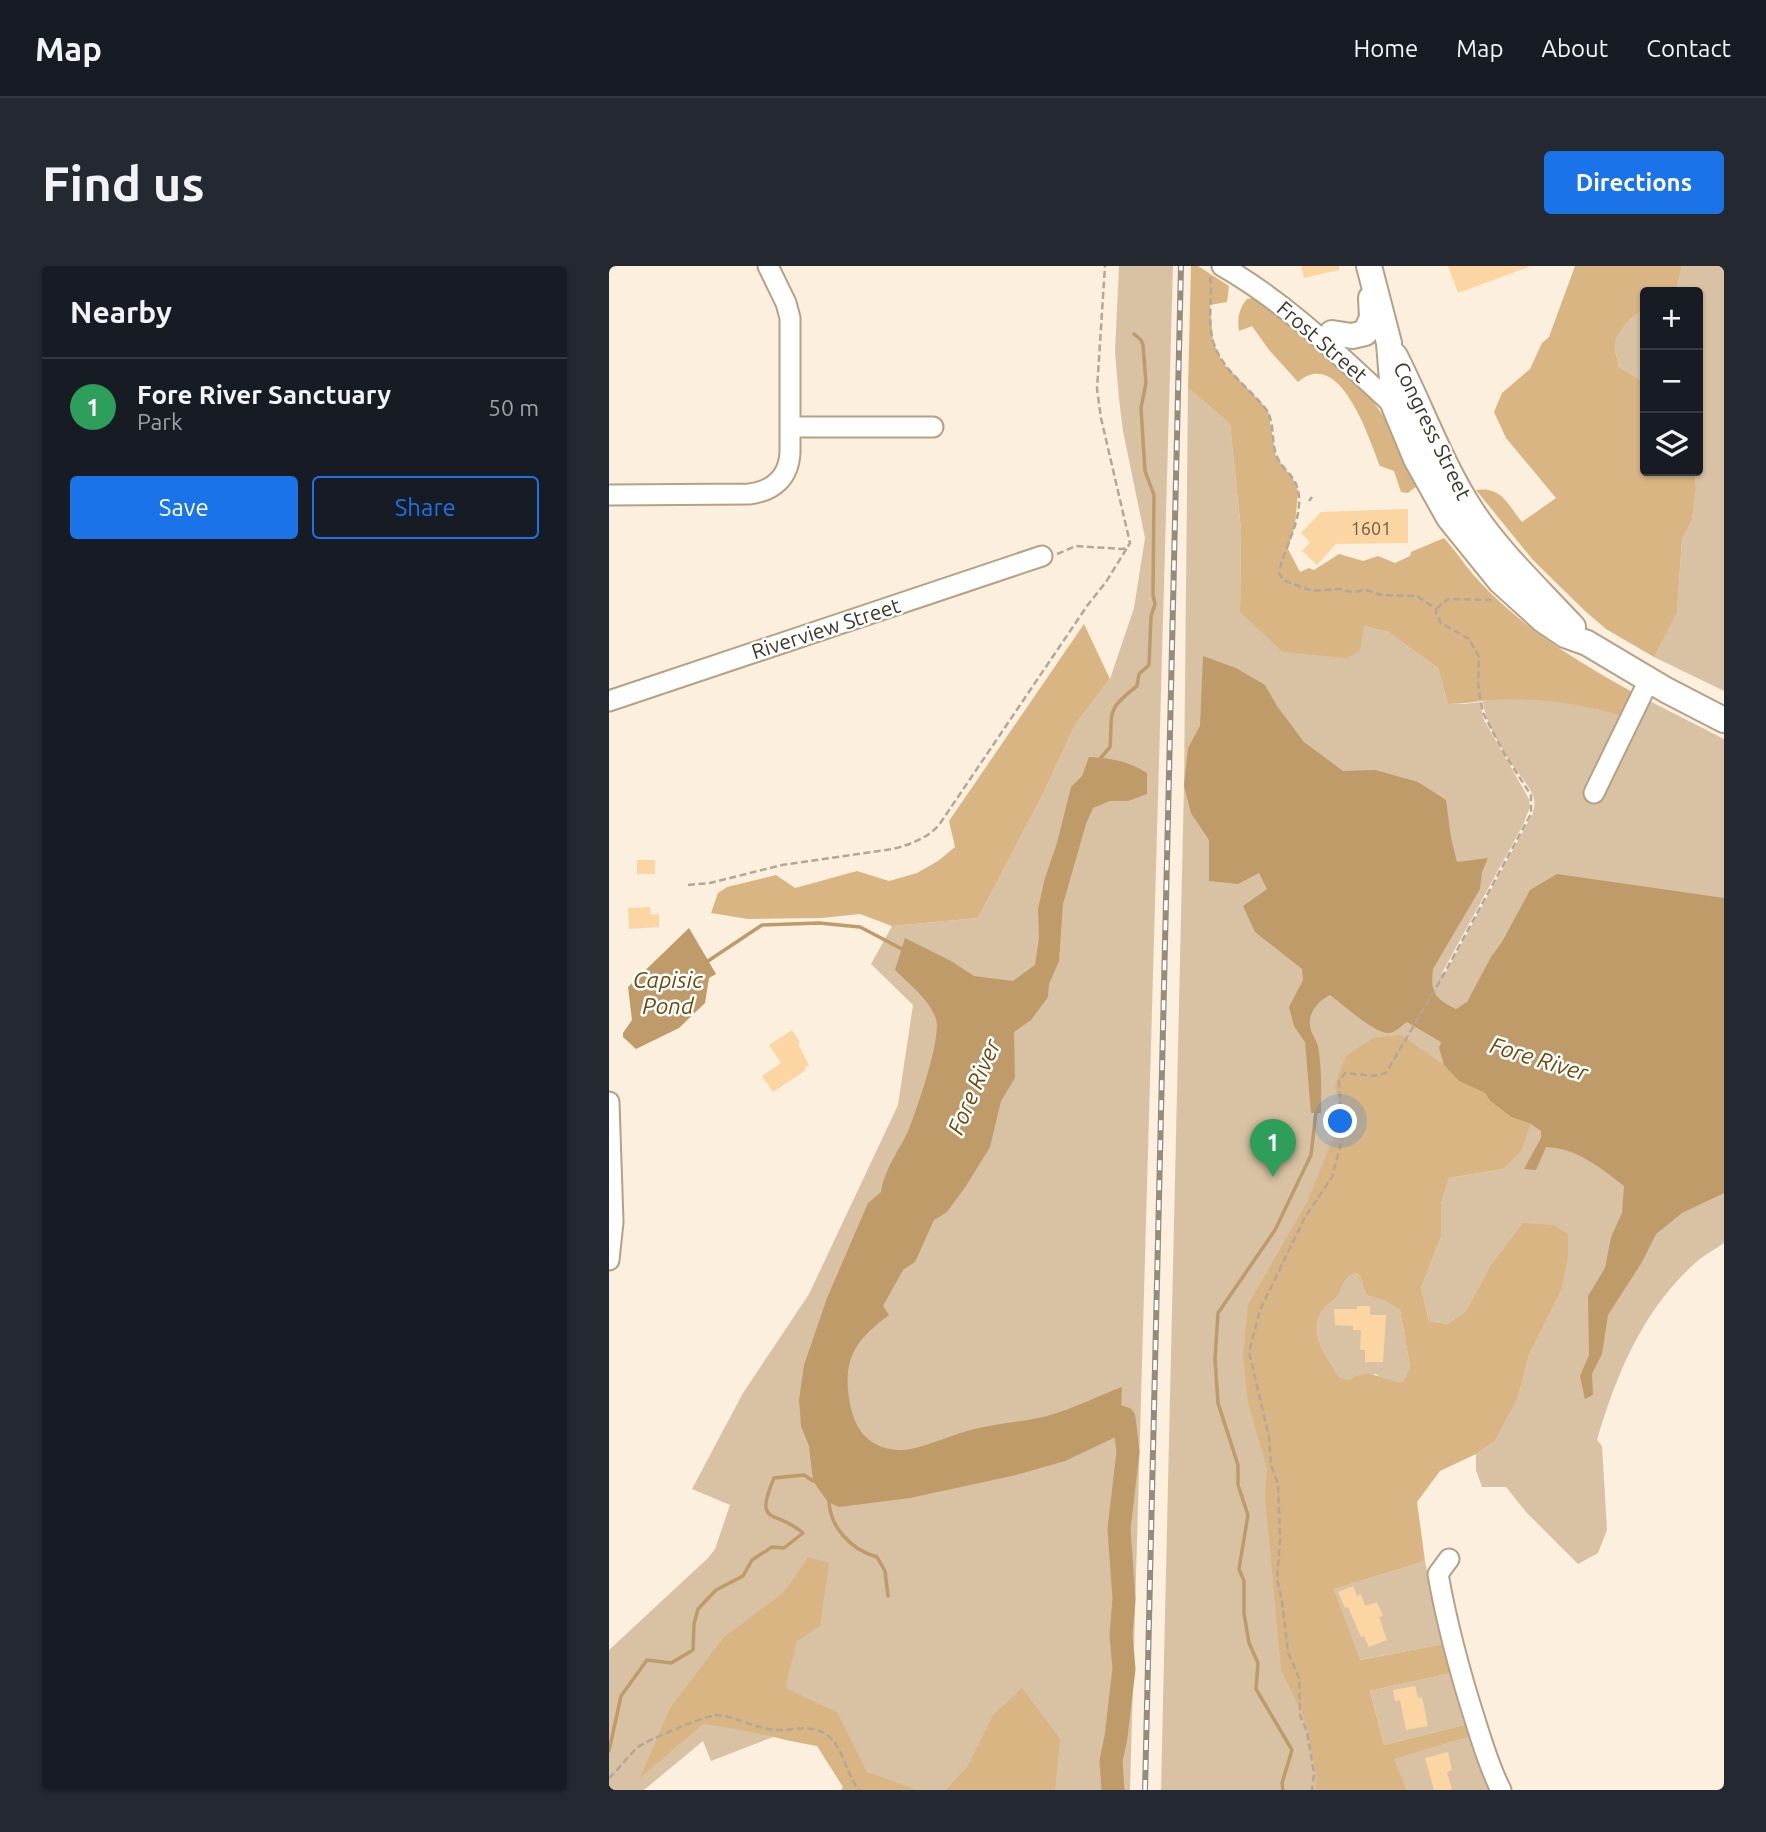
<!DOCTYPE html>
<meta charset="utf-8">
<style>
body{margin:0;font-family:Ubuntu,sans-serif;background:#242831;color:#f1f3f6}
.controls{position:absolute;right:21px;top:21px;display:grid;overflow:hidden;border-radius:7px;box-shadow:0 2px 5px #0004}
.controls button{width:63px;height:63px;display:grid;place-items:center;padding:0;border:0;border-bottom:2px solid #363941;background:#171b24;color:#f1f3f6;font:35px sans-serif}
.you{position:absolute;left:732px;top:856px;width:24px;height:24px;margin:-18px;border:5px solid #fff;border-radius:50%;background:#1a73e8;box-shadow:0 0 0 10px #1a73e833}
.badge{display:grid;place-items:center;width:46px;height:46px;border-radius:50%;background:#1a73e8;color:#fff;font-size:23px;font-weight:700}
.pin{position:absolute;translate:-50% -58px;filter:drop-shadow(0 2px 4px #0008)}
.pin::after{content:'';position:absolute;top:37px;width:24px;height:21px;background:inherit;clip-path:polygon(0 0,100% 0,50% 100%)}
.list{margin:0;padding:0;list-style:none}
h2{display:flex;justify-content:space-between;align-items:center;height:91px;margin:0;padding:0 28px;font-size:30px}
h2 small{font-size:23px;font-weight:400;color:#9ea1a6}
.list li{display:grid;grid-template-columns:46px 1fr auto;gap:21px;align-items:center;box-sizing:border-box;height:98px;padding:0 28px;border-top:2px solid #363941}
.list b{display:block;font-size:26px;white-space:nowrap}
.list p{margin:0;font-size:23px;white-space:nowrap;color:#9ea1a6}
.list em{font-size:23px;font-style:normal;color:#9ea1a6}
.actions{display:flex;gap:14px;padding:21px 28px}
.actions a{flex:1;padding:16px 0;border:2px solid #1a73e8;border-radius:7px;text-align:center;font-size:24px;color:#1a73e8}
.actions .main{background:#1a73e8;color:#fff}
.icon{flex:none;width:38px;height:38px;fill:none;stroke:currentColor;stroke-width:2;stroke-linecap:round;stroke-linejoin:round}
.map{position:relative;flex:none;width:1115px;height:1524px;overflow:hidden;border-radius:7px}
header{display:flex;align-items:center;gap:42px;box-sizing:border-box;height:98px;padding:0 35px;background:#171b24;border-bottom:2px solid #363941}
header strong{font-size:33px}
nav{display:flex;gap:38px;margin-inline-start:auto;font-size:24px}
.intro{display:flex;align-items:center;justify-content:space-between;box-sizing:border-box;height:168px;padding:0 42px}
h1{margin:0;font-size:49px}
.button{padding:18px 32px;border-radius:7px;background:#1a73e8;color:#fff;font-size:24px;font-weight:700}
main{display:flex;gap:42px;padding:0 42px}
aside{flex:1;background:#171b24;border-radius:7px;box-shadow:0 2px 5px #0004}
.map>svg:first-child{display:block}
.green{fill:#d8c2a3}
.forest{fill:#d9b583;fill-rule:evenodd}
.water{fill:#be9b69}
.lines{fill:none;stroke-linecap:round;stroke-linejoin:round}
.stream{stroke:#be9b69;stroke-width:3.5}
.river{stroke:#be9b69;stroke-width:23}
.building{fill:#fbd6a3}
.minor-casing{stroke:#b5a186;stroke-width:23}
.major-casing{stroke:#b5a186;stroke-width:28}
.path{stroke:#b2a798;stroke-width:2.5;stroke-dasharray:7 3.5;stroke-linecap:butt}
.minor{stroke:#fff;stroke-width:19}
.major{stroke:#fff;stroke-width:24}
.rail-casing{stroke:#968c7d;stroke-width:6}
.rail{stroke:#fff;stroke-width:3.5;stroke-dasharray:10;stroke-linecap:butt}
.labels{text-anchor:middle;stroke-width:5;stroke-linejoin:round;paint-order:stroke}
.number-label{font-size:18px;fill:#6d5e48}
.street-label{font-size:21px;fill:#3e362a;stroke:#fff}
.water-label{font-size:23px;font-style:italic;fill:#6e4b0d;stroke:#fff}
</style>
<header>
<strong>Map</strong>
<nav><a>Home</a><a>Map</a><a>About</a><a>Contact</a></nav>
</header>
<div class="intro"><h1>Find us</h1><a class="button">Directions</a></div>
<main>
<aside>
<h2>Nearby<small></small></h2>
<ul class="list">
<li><span class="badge" style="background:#2e9e5b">1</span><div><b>Fore River Sanctuary</b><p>Park</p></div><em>50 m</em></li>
</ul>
<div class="actions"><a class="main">Save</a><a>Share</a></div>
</aside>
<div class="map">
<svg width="1115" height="1524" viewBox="0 0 1115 1524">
<rect width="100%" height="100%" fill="#fcefdd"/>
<path class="green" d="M510 0H564L521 1524H236L208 1454 102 1495 94 1475 35 1524H0V1384L99 1292 106 1283 121 1239 83 1223 134 1127 200 1028 289 839 304 739 262 698 283 660 369 652 434 528 467 457 501 413 525 342 536 272 514 165 510 133 506 86Z
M1073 0H1115V425L1045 391 1068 345 1073 274 1083 254 1087 224 1086 205H1089V26H1067Z
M1036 44V117L1010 101C1009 95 1005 84 1006 78 1008 65 1024 48 1036 44Z
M579 122 621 158 632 264 631 346 755 360 779 366 829 402 839 438H856L871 436 874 452 920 533 921 541 914 559 833 707 836 708 923 549C925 544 926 538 925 533 922 521 911 510 904 500 893 484 875 455 874 435 915 428 975 437 1014 451L1025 427 1115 473V977C1105 984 1093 990 1084 999 1033 1046 1007 1109 988 1174L993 1180 998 1264 989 1287 969 1298 917 1246 897 1221H873L867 1204V1188L886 1175 909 1132 920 1089 952 1025 880 1002 857 1045 838 1058 820 1055 812 1022 832 971V938L840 912 894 903 922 858 876 827 850 815 666 1052 728 1524H552L575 520Z
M747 1007 751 1011 757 1029 777 1035 791 1044 801 1101 794 1116 777 1115 767 1108 740 1114 730 1111C720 1093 700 1070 711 1049 715 1039 725 1036 730 1028 735 1019 735 1010 747 1007Z
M816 1295 834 1378 750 1394 725 1323Z
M842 1407 859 1458 775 1479 761 1425Z
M863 1470 881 1524H798L784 1493Z"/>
<path class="forest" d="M582 0H589L620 20 618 36 601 39 604 76 614 97 659 144 667 191 684 213 689 225 686 259 679 283 691 306 700 302 705 304 730 288 754 295 769 290 786 297 801 290 802 286 835 272C847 285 857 301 869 314 913 362 969 396 1025 427L1014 451C973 437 926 431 883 434 868 435 854 438 839 438L829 402 779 366 755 360 751 385 738 392 674 386 631 346 632 264 621 158 579 122Z
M966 0H1073L1067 26H1036V44C1024 48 1008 65 1006 78 1005 84 1009 95 1010 101L1036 117V205H1086L1087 224 1083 254 1073 274 1068 346 1045 391 997 363 976 345 924 294 867 224C893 220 899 239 913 256L947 232 897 172 885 146 893 127 921 103 933 77 940 71Z
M644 32 699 73 763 134 778 155 808 220 799 227 792 226 785 205 771 200C760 172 731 80 689 116L660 84 643 60 630 65C628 53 630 42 638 33Z
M475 358 501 413 467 457 434 528 369 652 283 660 251 648 213 652 139 653 102 647 109 627 118 621 167 609 186 622 248 605 280 615 308 607 329 595 346 581 340 555Z
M792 769 835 799 850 815 876 827 881 835 902 851 922 858 912 885 894 903 840 912 832 938V971L812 1022 820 1055 838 1058 857 1045 880 1002 914 957 944 959 959 968V991L952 1025 920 1089 909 1132 886 1175 867 1188 831 1205 808 1236 816 1295 725 1323 751 1394 834 1378 842 1407 761 1425 775 1479 859 1458 863 1470 785 1493 798 1524H707L706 1501 695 1452 672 1403 656 1230 658 1203 639 1136 634 1091 639 1039 698 936 732 853 726 819 737 790 764 772ZM747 1007 751 1011 757 1029 777 1035 791 1044 801 1101 794 1116C770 1115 762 1100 740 1114L730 1111C720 1093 700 1070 711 1049 715 1039 725 1036 730 1028 735 1019 735 1010 747 1007Z
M199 1291 220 1297 211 1360 188 1375 176 1422 228 1446 258 1506 308 1524H232L234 1521 208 1480C170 1474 133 1462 94 1458L31 1512 61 1442 115 1371 175 1326Z
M413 1422 451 1473 446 1524H337L358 1501 384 1449Z"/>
<path class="water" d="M594 390 627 402 656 419 668 440 695 476 734 505 766 504 809 516 837 534 842 572 848 596 879 592 873 606 871 623 824 703C821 726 826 733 847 743L858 736 882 691 893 676 921 624 948 608 1115 632V927L1073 947 1047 968 1033 996 999 1049 993 1088 983 1108 984 1129 976 1133 971 1110 980 1089 979 1030 996 1002 1002 971 1013 947 1015 920C992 902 968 882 937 881L927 904 915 903 932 872V865L922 858 902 851 881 835 876 827 850 815 835 799 830 782 832 776 798 756C792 760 785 768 778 767 764 766 732 737 721 729 710 734 699 747 701 759 701 766 707 773 709 780 713 802 712 825 712 847H702L696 776 685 760 680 741 694 714 693 703 646 666 634 640 658 623 650 607 629 618 600 615V574L582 547 575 520 579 482 591 460Z
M480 491C502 492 519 495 538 507V528L519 535H501L484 542 477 558 454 638 450 695 440 718 439 731 422 754 405 766 406 812 392 835 381 881 357 920 338 946 325 954 306 996 294 1004 274 1040 280 1049C251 1071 236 1087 239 1124 242 1154 252 1181 288 1184 307 1186 344 1168 365 1163 389 1157 414 1156 438 1150 464 1143 489 1130 513 1121L511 1169 456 1195 407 1209 301 1232 230 1241 219 1236 204 1215 200 1180 192 1160 190 1134 195 1099 218 1032 259 937 272 926C275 903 291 884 300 863 308 843 333 771 327 753 321 734 300 718 286 704L296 672 342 695 365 710 404 715 426 699 430 672 429 643 436 612 448 577 462 521 473 510Z
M80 662 107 708 100 712 96 737 70 762 27 783 14 771V767L23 754 19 721Z"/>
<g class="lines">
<path class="stream" d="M490 494 501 481C504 445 496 445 528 420L530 408 540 399 542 350 546 338 544 329 545 229 536 205 532 142 537 117 534 79 532 74 525 68
M96 697 153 659 210 657 251 661 295 684
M220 1231C219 1260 242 1284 268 1291L276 1305 279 1330
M0 1485 12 1430 38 1394 62 1397 84 1384 85 1358 89 1343 107 1324 134 1310 143 1294 163 1281 175 1282 194 1267C167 1243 144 1261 165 1212L195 1209 204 1215 207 1214
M674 1524 673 1517 683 1484 647 1423 649 1397 640 1377 635 1347V1315L630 1303 639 1249 629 1219V1199L609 1137 606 1093 609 1047 666 964 702 889 707 846"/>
<path class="river" d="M482 1157 501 1148 515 1152 519 1186 510 1263 515 1333 512 1369 515 1403 507 1471 502 1495 504 1524"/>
</g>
<path class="building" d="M692 0H730V4L695 12Z
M839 0H919L920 1 849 27Z
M799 243V277L727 278 708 299 693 285 701 276 692 267 712 246Z
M28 594H46V608H28Z
M41 641 42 649 50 648V661L20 663 19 642Z
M183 764 191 776 189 778 200 799 195 802 197 804 164 826 153 810 172 797 160 779Z
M748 1040H761V1049H777L774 1096H756V1084H751L752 1064H744V1060L726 1059 725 1043H748Z
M744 1320 748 1330 752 1328 756 1340 768 1336 774 1350 770 1351 778 1374 760 1381 755 1370 752 1371 739 1341 736 1342 729 1326Z
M806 1420 809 1432 813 1431 819 1460 797 1464 791 1434 786 1435 784 1424Z
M839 1486 843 1504 838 1506 843 1524H825L816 1492Z"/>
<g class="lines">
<defs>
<path id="minor" d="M613 0C678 37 730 89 785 140
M182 161H324
M0 229 140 228C165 225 180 211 181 186V52L177 37 159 0
M0 435 433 290
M985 527 1040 414
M0 836 4 956 0 994
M840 1293 829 1308C838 1359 851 1407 867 1457 874 1479 881 1503 892 1524"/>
<path id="major" d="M760 0 780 77 785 140 807 193 840 252 891 315 934 354 956 369 978 377 1057 424 1115 454
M723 67 743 70 756 67 763 52 762 32
M786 90C812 141 831 196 862 244 890 287 929 323 964 361"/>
</defs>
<use href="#minor" class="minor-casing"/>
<use href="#major" class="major-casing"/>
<path class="path" d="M601 11C604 33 598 54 604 75 613 105 638 119 656 142 666 154 662 174 667 188 671 202 686 209 689 224 695 253 675 280 670 307L674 314 703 325 731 323 742 326 758 324 772 329 808 330 827 343V348L832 357 860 373 870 391 869 418 874 447 896 489 922 529V548L835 708 777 807 764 810 736 807 730 815 733 874 723 911 695 953 651 1044 640 1086 660 1171 662 1199 669 1218 671 1274 668 1312 673 1336 679 1386 690 1412 691 1449 698 1466 705 1507 703 1524
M700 235 703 231
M448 288 467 280 513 283 518 282 521 277 492 152 488 123 496 0
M827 343 839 333 884 334
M79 619 101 617 173 599 284 583C302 578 317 573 330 559L478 340 497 316 518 282
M0 1512C10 1503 19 1490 29 1481 36 1475 100 1448 108 1449 129 1451 148 1464 171 1464 187 1464 203 1458 218 1469 234 1480 237 1508 250 1524"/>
<use href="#minor" class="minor"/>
<use href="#major" class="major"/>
<defs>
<path id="rail" d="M536 1524 572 0"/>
</defs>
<use href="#rail" class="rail-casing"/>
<use href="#rail" class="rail"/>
</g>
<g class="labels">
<g class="number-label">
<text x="762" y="269">1601</text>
</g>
<g class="street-label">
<text transform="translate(713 76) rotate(41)" y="7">Frost Street</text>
<text transform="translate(823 165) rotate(64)" y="7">Congress Street</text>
<text transform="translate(217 363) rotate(-18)" y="7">Riverview Street</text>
</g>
<g class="water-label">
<text x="59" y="722">Capisic<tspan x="59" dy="26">Pond</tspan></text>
<text transform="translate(930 793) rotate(17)" y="8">Fore River</text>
<text transform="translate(365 821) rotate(-67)" y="8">Fore River</text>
</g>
</g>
</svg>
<div class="controls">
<button>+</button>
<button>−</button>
<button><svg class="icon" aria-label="layers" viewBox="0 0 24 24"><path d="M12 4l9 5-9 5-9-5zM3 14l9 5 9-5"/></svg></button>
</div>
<div class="you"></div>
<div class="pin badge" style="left:664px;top:911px;background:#2e9e5b">1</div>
</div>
</main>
